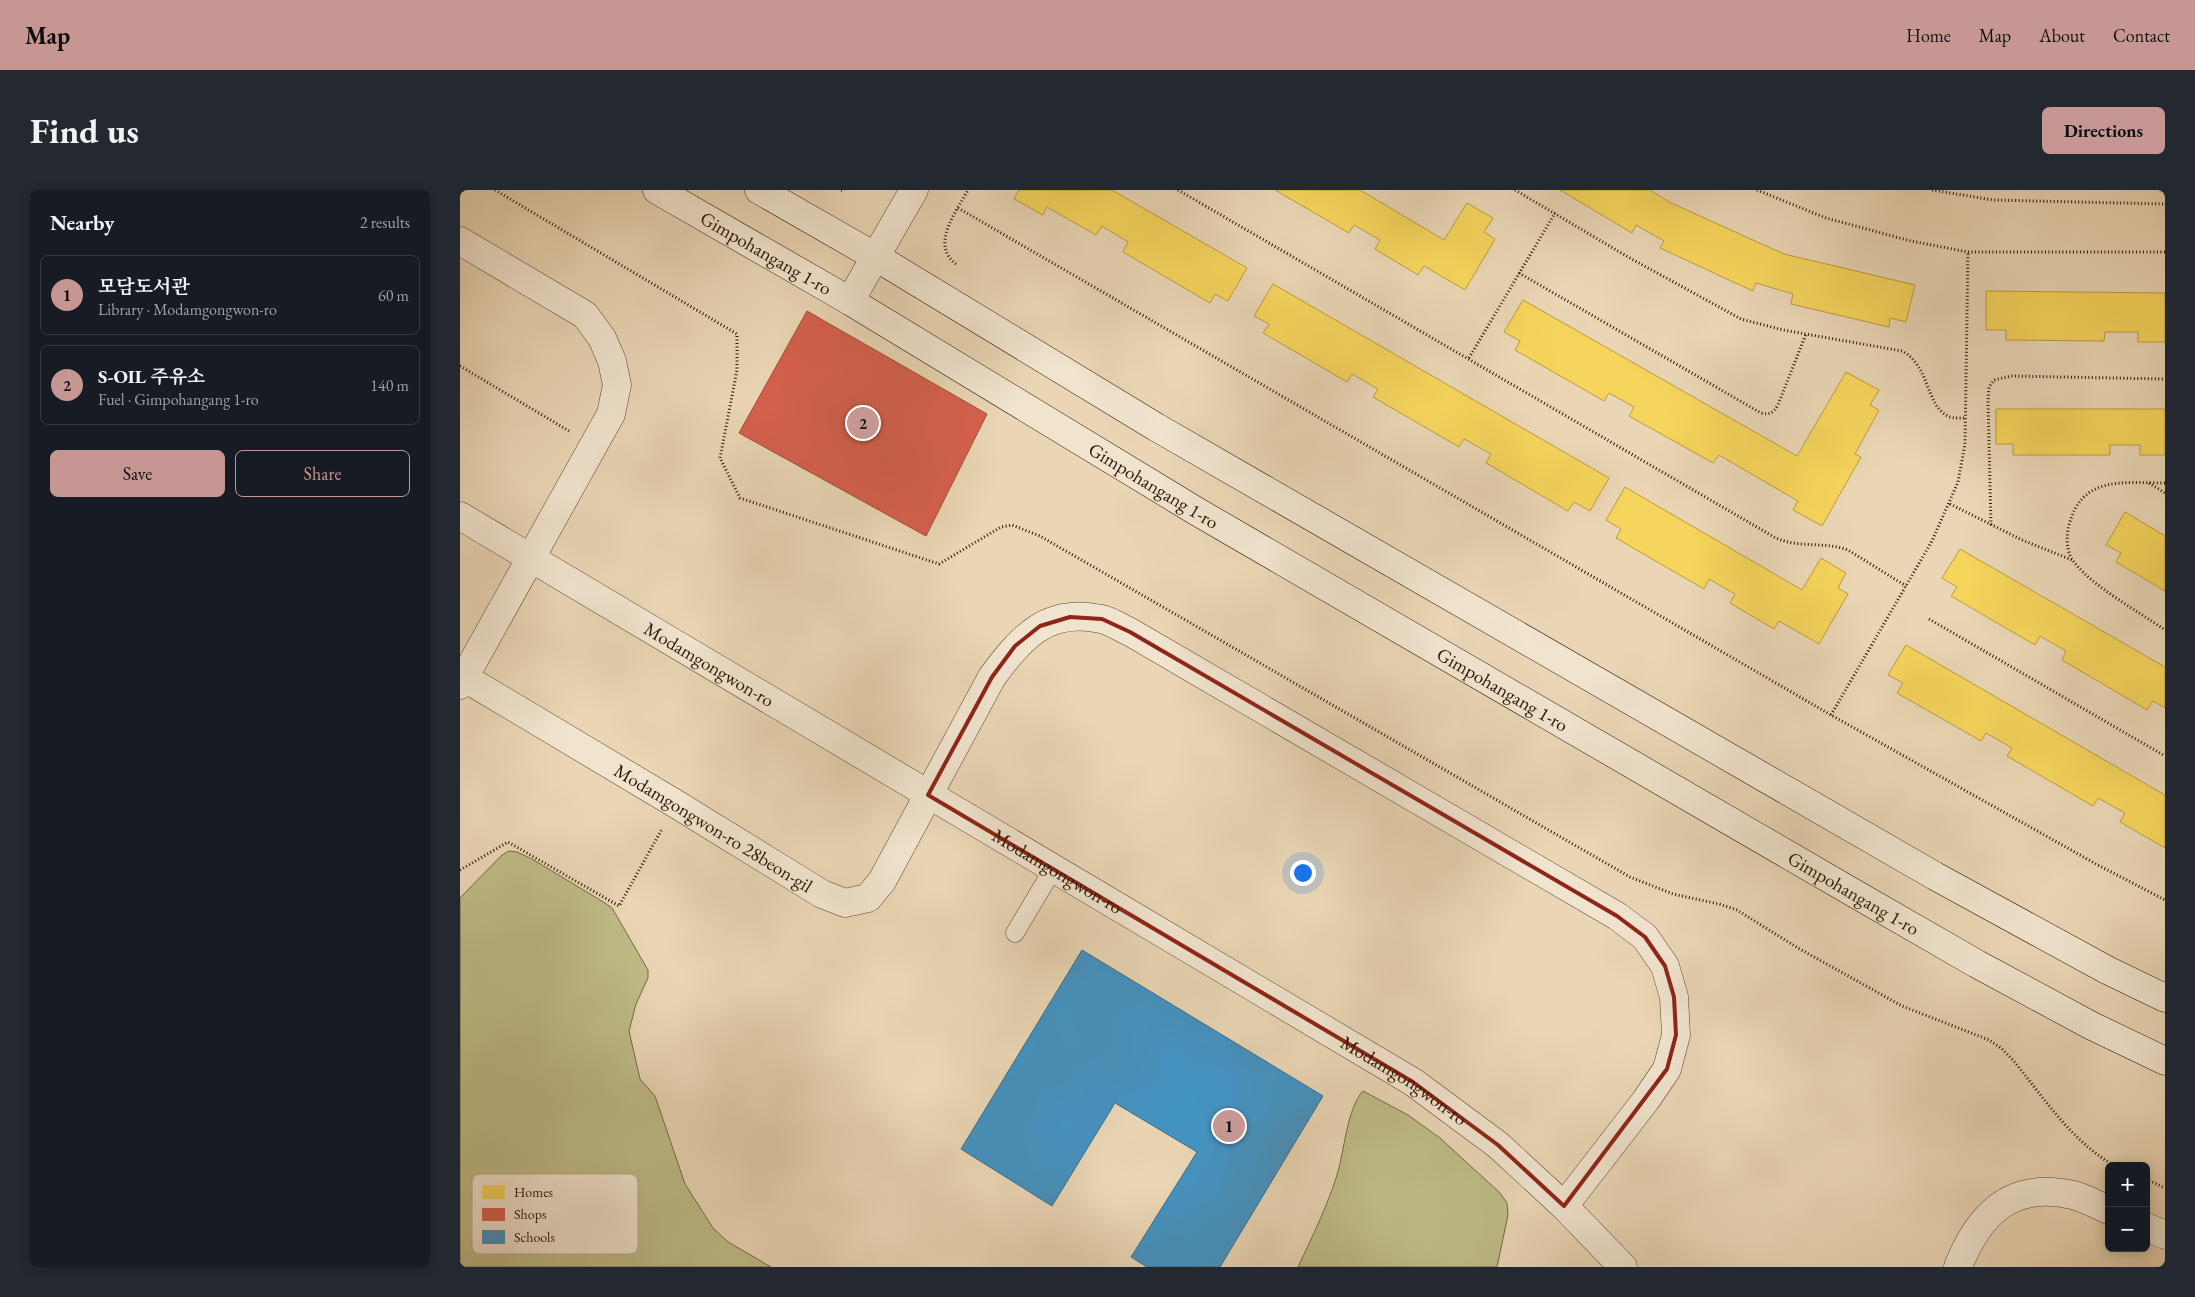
<!DOCTYPE html>
<meta charset="utf-8">
<style>
body{margin:0;font-family:"EB Garamond","Noto Serif KR",serif;background:#242831;color:#f1f3f6}
.controls{position:absolute;right:15px;bottom:15px;display:grid;overflow:hidden;border-radius:8px;box-shadow:0 2px 12px #0003}
.controls button{width:45px;height:45px;display:grid;place-items:center;padding:0;border:0;border-bottom:1px solid #363941;background:#171b24;color:#f1f3f6;font:25px sans-serif}
.you{position:absolute;left:842px;top:682px;width:18px;height:18px;margin:-12px;border:4px solid #fff;border-radius:50%;background:#1a73e8;box-shadow:0 0 0 8px #1a73e833}
.badge{display:grid;place-items:center;width:32px;height:32px;border-radius:50%;background:#c59692;color:#111;font-size:16px;font-weight:700}
.pin{position:absolute;translate:-50% -50%;border:2px solid #fff;box-shadow:0 1px 5px #0006}
.list{margin:0;padding:0;list-style:none}
h2{display:flex;justify-content:space-between;align-items:center;height:65px;margin:0;padding:0 20px;font-size:21px}
h2 small{font-size:16px;font-weight:400;color:#9ea1a6}
.list li{display:grid;grid-template-columns:32px 1fr auto;gap:15px;align-items:center;box-sizing:border-box;height:80px;margin:0 10px 10px;padding:0 10px;border:1px solid #363941;border-radius:8px}
.list b{display:block;font-size:19px;white-space:nowrap}
.list p{margin:0;font-size:16px;white-space:nowrap;color:#9ea1a6}
.list em{font-size:16px;font-style:normal;color:#9ea1a6}
.actions{display:flex;gap:10px;padding:15px 20px}
.actions a{flex:1;padding:11px 0;border:1px solid #c59692;border-radius:8px;text-align:center;font-size:18px;color:#c59692}
.actions .main{background:#c59692;color:#111}
.map{position:relative;flex:none;width:1705px;height:1077px;overflow:hidden;border-radius:8px}
header{display:flex;align-items:center;gap:30px;box-sizing:border-box;height:70px;padding:0 25px;background:#c59692;color:#111}
header strong{font-size:24px}
nav{display:flex;gap:28px;margin-inline-start:auto;font-size:18px}
.intro{display:flex;align-items:center;justify-content:space-between;box-sizing:border-box;height:120px;padding:0 30px}
h1{margin:0;font-size:35px}
.button{padding:12px 22px;border-radius:8px;background:#c59692;color:#111;font-size:18px;font-weight:700}
main{display:flex;gap:30px;padding:0 30px}
aside{flex:1;background:#171b24;border-radius:8px;box-shadow:0 2px 12px #0003}
.map>svg:first-child{display:block}
.green{fill:#bebc88;stroke:#746844}
.homes{fill:#f6d55c;stroke:#b99b41}
.shops{fill:#d6604d;stroke:#a34a36}
.schools{fill:#4393c3;stroke:#3c6d89}
.lines{fill:none;stroke-linecap:round;stroke-linejoin:round}
.lane-casing{stroke:#5b452e;stroke-width:19}
.street-casing{stroke:#5b452e;stroke-width:29}
.secondary-casing{stroke:#2b1501;stroke-width:29}
.path{stroke:#2b1501;stroke-width:3;stroke-dasharray:1 2.5;stroke-linecap:butt}
.lane{stroke:#f1e4cf;stroke-width:18}
.street{stroke:#f1e4cf;stroke-width:28}
.secondary{stroke:#f1e4cf;stroke-width:28}
.marked{fill:none;stroke:#8f2418;stroke-width:4;stroke-linejoin:round}
.labels{text-anchor:middle;stroke-width:5;stroke-linejoin:round;paint-order:stroke}
.street-label{font-size:19px;fill:#2b1501;stroke:#f1e4cf}
.key{fill:#f1e4cf;stroke:#b6a691;stroke-width:1}
.key-label{font-size:14px;fill:#2b1501}
</style>
<header>
<strong>Map</strong>
<nav><a>Home</a><a>Map</a><a>About</a><a>Contact</a></nav>
</header>
<div class="intro"><h1>Find us</h1><a class="button">Directions</a></div>
<main>
<aside>
<h2>Nearby<small>2 results</small></h2>
<ul class="list">
<li><span class="badge">1</span><div><b>모담도서관</b><p>Library · Modamgongwon-ro</p></div><em>60 m</em></li>
<li><span class="badge">2</span><div><b>S-OIL 주유소</b><p>Fuel · Gimpohangang 1-ro</p></div><em>140 m</em></li>
</ul>
<div class="actions"><a class="main">Save</a><a>Share</a></div>
</aside>
<div class="map">
<svg width="1705" height="1077" viewBox="0 0 1705 1077">
<rect width="100%" height="100%" fill="#ead6b5"/>
<filter id="stains"><feTurbulence type="fractalNoise" baseFrequency=".004" numOctaves="4"/><feColorMatrix values="0 0 0 0 .2 0 0 0 0 .09 0 0 0 0 .02 0 0 0 .5 -.17"/></filter>
<radialGradient id="worn" r=".72"><stop offset=".6" stop-color="#630" stop-opacity="0"/><stop offset="1" stop-color="#630" stop-opacity=".3"/></radialGradient>
<path class="green" d="M49 661 57 662 72 669 145 713 152 718 188 780V788L176 814 169 841 180 889 195 906 225 994 253 1038 268 1052 311 1077H0V708L42 665Z
M903 901 948 925 980 948 1040 1003 1047 1013 1048 1025 1037 1077H838C852 1047 867 1017 877 985 884 963 887 918 903 901Z"/>
<path class="homes" d="M559 0H652L787 78 768 111 755 104 750 113 663 62 668 52 642 36 636 45 587 17 583 25 554 9Z
M815 0H900L984 50 1007 13 1033 28 1024 42 1035 49 1005 100 964 76 958 85 915 59 920 50 894 35 889 43Z
M1100 0H1190L1209 12 1324 64 1455 95 1446 132 1430 128 1429 137 1331 114 1333 104 1296 93 1293 101 1200 58 1204 51 1176 35 1172 43Z
M813 94 1149 288 1130 321 1114 312 1108 321 1026 273 1031 264 1004 249 999 257 913 207 918 199 892 184 887 192 803 143 809 134 794 126Z
M1526 101 1705 103V152H1678V142H1645L1644 151 1546 150V140H1526Z
M1063 110 1337 266 1386 182 1419 200 1410 215 1419 220 1395 264 1401 267 1362 336 1333 320 1338 311 1259 265 1253 273 1169 226 1174 217 1149 203 1144 211 1055 160 1060 151 1044 142Z
M1536 219H1705V265H1680V255H1650V265H1553V254H1536Z
M1165 297 1342 400 1361 368 1386 383 1378 398 1388 404 1359 454 1319 431 1314 439 1270 413 1275 404 1249 389 1244 399 1156 348 1161 339 1146 330Z
M1665 322 1705 346V401L1656 372 1661 363 1646 355Z
M1500 359 1705 477V518L1693 511 1687 520 1602 470 1606 461 1580 446 1575 455 1491 406 1497 397 1482 388Z
M1446 455 1705 605V658L1660 632 1665 623 1638 608 1633 616 1547 566 1552 558 1526 543 1521 551 1437 503 1443 493 1428 485Z"/>
<path class="shops" d="M347 121 527 224 466 346 279 243Z"/>
<path class="schools" d="M622 760 863 906 760 1077H687L671 1067 737 962 655 913 592 1016 501 959Z"/>
<g class="lines">
<defs>
<path id="lane" d="M555 743 593 679"/>
<g id="street">
<path d="M0 51 125 125 142 148 152 171 157 195 151 224 0 495"/>
<path d="M390 111 454 0"/>
<path id="s1" d="M0 326 953 892 1038 955 1104 1016 1163 1077"/>
<path id="s2" d="M0 485 216 614 362 704 385 713 408 708 422 691 532 487C561 448 587 417 641 429 651 431 661 438 670 442L1157 726 1185 747 1205 776 1214 807 1216 845 1207 879 1186 910 1104 1016"/>
<path d="M1686 1037 1705 1045"/>
<path d="M1498 1077C1519 1023 1552 991 1613 1005 1625 1008 1637 1015 1649 1020"/>
</g>
<g id="secondary">
<path id="s3" d="M197 0 390 111 736 321 1392 702 1517 774 1632 836 1705 871"/>
<path d="M299 0 416 67 696 237 1475 686 1647 780 1705 808"/>
</g>
</defs>
<use href="#lane" class="lane-casing"/>
<use href="#street" class="street-casing"/>
<use href="#secondary" class="secondary-casing"/>
<path class="path" d="M35 0 277 144V180L260 268 280 308 479 374 541 337 552 335 580 346 1170 687 1213 704 1259 714 1277 720 1338 758 1442 816 1529 850 1541 858 1553 870C1584 908 1612 952 1655 976
M381 0H382
M718 0 1314 347C1338 359 1364 351 1388 360L1446 396
M1055 0 1168 67 1281 129 1323 140 1442 161C1469 175 1466 213 1486 225 1492 229 1499 228 1506 228
M1297 0 1366 28 1451 51 1508 62H1705
M1472 0 1533 10 1705 14
M498 18 1371 525 1636 674 1705 710
M496 74C470 55 496 22 508 0
M1059 83 1301 223C1310 225 1313 223 1318 215L1346 144
M1009 168 1095 23
M0 176 109 241
M1689 293 1705 303
M1705 293C1663 293 1622 285 1609 335 1606 347 1606 362 1614 372 1633 397 1678 421 1705 440
M1490 314 1562 350 1612 370
M1531 335 1528 211 1529 197 1534 190 1551 186 1705 189
M1469 429 1705 566
M1371 525 1472 351 1498 292 1505 254 1508 62
M0 680 48 652 159 716 202 639
M1686 989 1705 998"/>
<use href="#lane" class="lane"/>
<use href="#street" class="street"/>
<use href="#secondary" class="secondary"/>
</g>
<path class="marked" d="M610 427 642 429 670 442 1157 726 1185 747 1205 776 1214 807 1216 845 1207 879 1104 1016 1038 955 953 892 468 605 532 487 555 456 580 436Z"/>
<g class="labels">
<g class="street-label">
<text dy="7" stroke="none"><textPath href="#s3" startOffset="126">Gimpohangang 1-ro</textPath></text>
<text dy="7" stroke="none"><textPath href="#s3" startOffset="578">Gimpohangang 1-ro</textPath></text>
<text dy="7" stroke="none"><textPath href="#s1" startOffset="290">Modamgongwon-ro</textPath></text>
<text dy="7" stroke="none"><textPath href="#s3" startOffset="982">Gimpohangang 1-ro</textPath></text>
<text dy="7" stroke="none"><textPath href="#s2" startOffset="296">Modamgongwon-ro 28beon-gil</textPath></text>
<text dy="7" stroke="none"><textPath href="#s1" startOffset="695">Modamgongwon-ro</textPath></text>
<text dy="7" stroke="none"><textPath href="#s3" startOffset="1388">Gimpohangang 1-ro</textPath></text>
<text dy="7" stroke="none"><textPath href="#s1" startOffset="1100">Modamgongwon-ro</textPath></text>
</g>
</g>
<rect x="12" y="984" width="166" height="80" rx="8" class="key"/>
<rect x="22" y="995" width="23" height="14" fill="#f6d55c"/>
<rect x="22" y="1018" width="23" height="13" fill="#d6604d"/>
<rect x="22" y="1040" width="23" height="14" fill="#4393c3"/>
<g class="key-label">
<text x="54" y="1007">Homes</text>
<text x="54" y="1029">Shops</text>
<text x="54" y="1052">Schools</text>
</g>
<rect width="100%" height="100%" filter="url(#stains)"/>
<rect width="100%" height="100%" fill="url(#worn)"/>
</svg>
<div class="controls">
<button>+</button>
<button>−</button>
</div>
<div class="you"></div>
<div class="pin badge" style="left:769px;top:936px">1</div>
<div class="pin badge" style="left:403px;top:233px">2</div>
</div>
</main>
